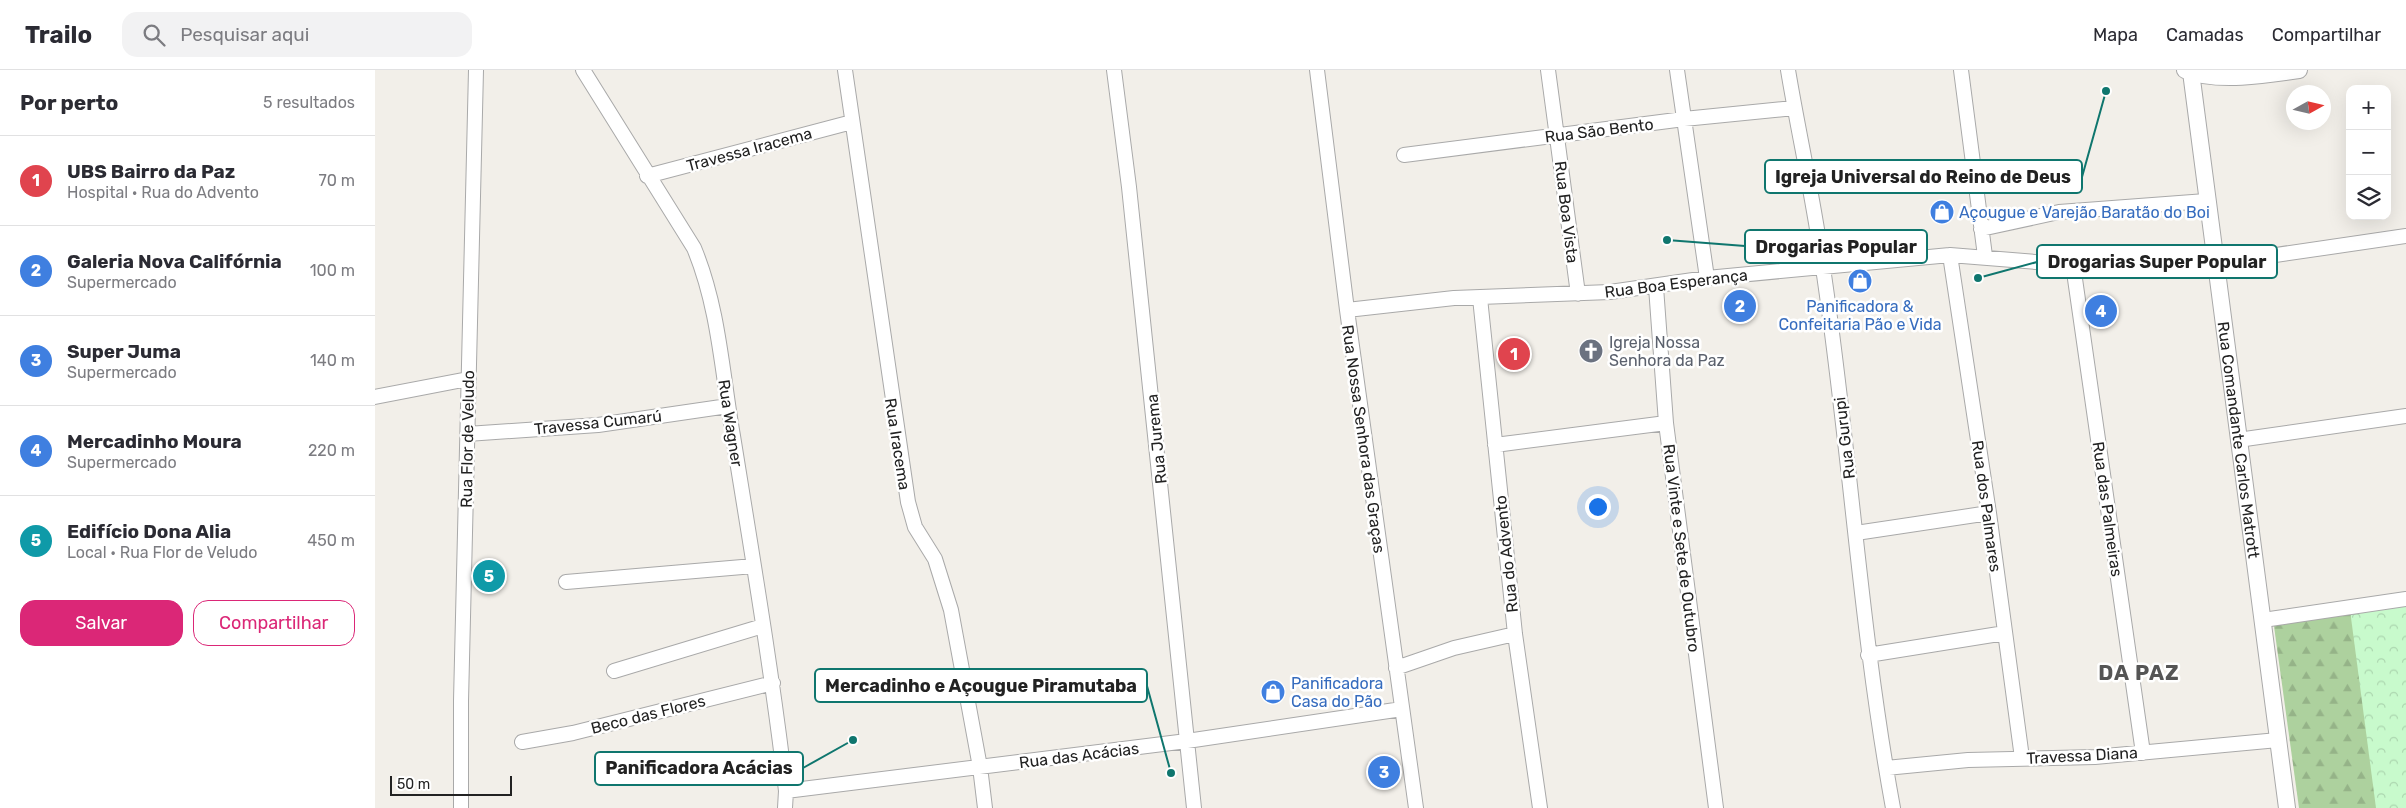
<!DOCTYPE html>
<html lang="pt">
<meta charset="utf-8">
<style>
body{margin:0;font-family:Rubik,sans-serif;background:#f2f2f3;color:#2b2b33}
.controls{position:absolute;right:15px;top:15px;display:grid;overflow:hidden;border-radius:10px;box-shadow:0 5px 20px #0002}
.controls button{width:45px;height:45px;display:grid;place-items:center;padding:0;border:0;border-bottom:1px solid #e1e1e2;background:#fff;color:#2b2b33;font:25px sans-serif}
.compass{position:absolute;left:1911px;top:15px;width:45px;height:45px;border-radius:50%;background:#fff;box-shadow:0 5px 20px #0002;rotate:82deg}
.scale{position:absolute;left:15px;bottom:12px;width:122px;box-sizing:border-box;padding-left:5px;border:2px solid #222;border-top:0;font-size:14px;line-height:18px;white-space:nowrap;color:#222;-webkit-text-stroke:4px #fff;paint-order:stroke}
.you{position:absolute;left:1222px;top:436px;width:18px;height:18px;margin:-12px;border:4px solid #fff;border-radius:50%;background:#1a73e8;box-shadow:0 0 0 8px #1a73e833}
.badge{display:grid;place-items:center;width:32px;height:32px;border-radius:50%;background:#db2777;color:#fff;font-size:16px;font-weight:700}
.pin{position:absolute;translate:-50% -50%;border:2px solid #fff;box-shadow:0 1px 5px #0006}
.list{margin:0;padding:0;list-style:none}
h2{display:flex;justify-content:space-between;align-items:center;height:65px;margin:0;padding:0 20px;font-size:21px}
h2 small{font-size:16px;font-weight:400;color:#7c7c81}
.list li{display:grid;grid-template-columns:32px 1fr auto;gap:15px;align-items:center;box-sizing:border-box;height:90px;padding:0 20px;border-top:1px solid #e1e1e2}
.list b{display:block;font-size:19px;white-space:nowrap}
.list p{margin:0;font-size:16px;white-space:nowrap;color:#7c7c81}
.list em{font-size:16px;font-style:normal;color:#7c7c81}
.actions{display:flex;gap:10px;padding:15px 20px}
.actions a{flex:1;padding:11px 0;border:1px solid #db2777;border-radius:15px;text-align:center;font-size:18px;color:#db2777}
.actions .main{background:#db2777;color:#fff}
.icon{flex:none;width:28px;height:28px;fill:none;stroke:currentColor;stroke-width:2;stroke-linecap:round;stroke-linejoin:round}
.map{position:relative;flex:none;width:2031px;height:738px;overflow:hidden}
header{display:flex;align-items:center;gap:30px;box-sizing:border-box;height:70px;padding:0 25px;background:#fff;border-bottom:1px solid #e1e1e2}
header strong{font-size:24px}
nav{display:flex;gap:28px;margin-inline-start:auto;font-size:18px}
.search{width:350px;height:45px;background:#f2f2f3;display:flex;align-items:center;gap:12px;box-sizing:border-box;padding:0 18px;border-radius:15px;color:#7c7c81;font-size:19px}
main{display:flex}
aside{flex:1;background:#fff}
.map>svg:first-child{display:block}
.forest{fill:url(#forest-firs)}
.park{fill:url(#park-crowns)}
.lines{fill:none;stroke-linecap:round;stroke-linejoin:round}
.minor-casing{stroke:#a9a9a9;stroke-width:16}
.tertiary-casing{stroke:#a9a9a9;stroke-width:18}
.minor{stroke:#fff;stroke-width:14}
.tertiary{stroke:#fff;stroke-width:16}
.labels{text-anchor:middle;stroke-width:5;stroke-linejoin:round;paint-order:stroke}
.street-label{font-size:16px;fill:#222;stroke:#fff}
.shop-label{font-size:16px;fill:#366cbe;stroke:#fff;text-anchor:start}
.worship-label{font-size:16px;fill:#5b616d;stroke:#fff;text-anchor:start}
.district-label{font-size:21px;font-weight:bold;letter-spacing:1px;fill:#555;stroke:#fff}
.leader{fill:none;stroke:#0f766e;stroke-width:2}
.callout-dot{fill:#0f766e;stroke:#fff;stroke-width:2}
.callout{fill:#fff;stroke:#0f766e;stroke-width:2}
.callout-label{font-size:18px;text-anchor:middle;font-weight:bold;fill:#222}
</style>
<header>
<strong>Trailo</strong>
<div class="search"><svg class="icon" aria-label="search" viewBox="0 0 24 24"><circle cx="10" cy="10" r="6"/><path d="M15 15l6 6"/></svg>Pesquisar aqui</div>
<nav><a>Mapa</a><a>Camadas</a><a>Compartilhar</a></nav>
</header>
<main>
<aside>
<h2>Por perto<small>5 resultados</small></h2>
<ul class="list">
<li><span class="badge" style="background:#e0444e">1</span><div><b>UBS Bairro da Paz</b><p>Hospital · Rua do Advento</p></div><em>70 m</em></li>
<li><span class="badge" style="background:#3f7fe0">2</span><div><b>Galeria Nova Califórnia</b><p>Supermercado</p></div><em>100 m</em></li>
<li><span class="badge" style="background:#3f7fe0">3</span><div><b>Super Juma</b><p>Supermercado</p></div><em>140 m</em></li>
<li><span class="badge" style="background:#3f7fe0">4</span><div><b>Mercadinho Moura</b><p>Supermercado</p></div><em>220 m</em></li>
<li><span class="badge" style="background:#0f9aa8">5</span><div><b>Edifício Dona Alia</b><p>Local · Rua Flor de Veludo</p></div><em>450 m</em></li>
</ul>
<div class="actions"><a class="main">Salvar</a><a>Compartilhar</a></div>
</aside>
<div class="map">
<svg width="2031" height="738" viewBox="0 0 2031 738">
<defs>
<pattern id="forest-firs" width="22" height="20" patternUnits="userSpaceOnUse" patternTransform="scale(1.25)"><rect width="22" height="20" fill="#add19e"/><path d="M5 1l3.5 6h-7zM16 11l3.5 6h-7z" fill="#95b388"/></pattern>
<pattern id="park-crowns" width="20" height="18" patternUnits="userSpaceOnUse" patternTransform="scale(1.25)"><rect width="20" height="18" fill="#c8facc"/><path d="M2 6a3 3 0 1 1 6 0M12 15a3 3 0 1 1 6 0" fill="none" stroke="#acd6af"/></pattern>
</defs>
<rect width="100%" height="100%" fill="#f2efe9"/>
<path class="forest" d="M2031 534V738H1924L1898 549Z"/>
<path class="park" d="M2031 532V738H2001L1975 540Z"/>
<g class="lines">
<defs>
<path id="minor" d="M208 0 319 178C344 238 347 303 358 366 377 484 397 602 411 721L410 738
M470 0 533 432 540 457 560 489 576 540 605 697 610 738
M739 0 754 117 819 738
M942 0 972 240 1041 738
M1173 0 1203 224
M1302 0 1332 208
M1413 0C1424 66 1439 131 1448 198 1475 377 1485 559 1518 738
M1586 0 1610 186
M1029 85 1309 49 1419 38
M272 106 477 52
M1606 159 1684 142 1831 131
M1575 185 1614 443 1647 688
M1698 195 1768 683
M1281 217 1291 353 1341 738
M1105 228 1140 564 1165 738
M972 240 1079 228 1235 222 1332 208 1575 185 1698 195 1839 194 2031 166
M0 327 93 309
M92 364 223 355 353 336
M1863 370 2031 346
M1120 375 1291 353
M1481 463 1614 443
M191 512 379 496
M1888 550 2031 529
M1493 585 1630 563
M1021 598 1079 578 1140 564
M239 601 388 556
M147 672 198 663 398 613
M1511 698 1593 690 1720 687 1903 670
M411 721 812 671 1027 639
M86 738V631L101 0"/>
<g id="tertiary">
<path d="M1810 0C1841 13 1892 5 1924 0"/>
<path id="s1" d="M1816 2 1912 738"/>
</g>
</defs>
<use href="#minor" class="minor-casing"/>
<use href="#tertiary" class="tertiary-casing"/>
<use href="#minor" class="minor"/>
<use href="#tertiary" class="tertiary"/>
</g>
<defs>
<symbol id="shop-disc" viewBox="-11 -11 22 22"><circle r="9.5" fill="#3f7fe0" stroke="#fff"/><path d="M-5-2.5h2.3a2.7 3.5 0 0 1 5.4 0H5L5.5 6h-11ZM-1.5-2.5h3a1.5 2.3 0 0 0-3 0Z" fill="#fff"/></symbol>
<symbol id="church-disc" viewBox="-11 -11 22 22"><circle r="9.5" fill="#6b7280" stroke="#fff"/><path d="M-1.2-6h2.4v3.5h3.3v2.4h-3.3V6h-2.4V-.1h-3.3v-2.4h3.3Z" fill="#fff"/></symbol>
</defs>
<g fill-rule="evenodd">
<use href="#shop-disc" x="1553" y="128" width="28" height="28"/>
<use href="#shop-disc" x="1471" y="197" width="28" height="28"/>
<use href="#church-disc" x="1202" y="267" width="28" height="28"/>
<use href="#shop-disc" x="884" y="608" width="28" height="28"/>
</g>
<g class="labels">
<g class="street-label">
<text transform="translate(1224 60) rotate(-7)" y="6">Rua São Bento</text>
<text transform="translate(374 79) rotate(-15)" y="6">Travessa Iracema</text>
<text transform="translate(1192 142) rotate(83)" y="6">Rua Boa Vista</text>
<text transform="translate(1301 213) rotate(-7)" y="6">Rua Boa Esperança</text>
<text transform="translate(223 352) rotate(-6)" y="6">Travessa Cumarú</text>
<text transform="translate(356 353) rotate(81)" y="6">Rua Wagner</text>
<text transform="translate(1469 368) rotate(-97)" y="6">Rua Gurupi</text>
<text transform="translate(92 369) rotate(-89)" y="6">Rua Flor de Veludo</text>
<text transform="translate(781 369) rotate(-96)" y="6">Rua Jurema</text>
<text transform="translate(989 369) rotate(82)" y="6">Rua Nossa Senhora das Graças</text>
<text dy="6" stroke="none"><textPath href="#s1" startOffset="371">Rua Comandante Carlos Matrott</textPath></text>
<text transform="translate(523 374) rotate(81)" y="6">Rua Iracema</text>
<text transform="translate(1612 436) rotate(82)" y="6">Rua dos Palmares</text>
<text transform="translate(1733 439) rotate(82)" y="6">Rua das Palmeiras</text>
<text transform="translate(1307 478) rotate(83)" y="6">Rua Vinte e Sete de Outubro</text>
<text transform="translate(1131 484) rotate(-96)" y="6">Rua do Advento</text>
<text transform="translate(273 644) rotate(-14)" y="6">Beco das Flores</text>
<text transform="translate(704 685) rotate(-7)" y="6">Rua das Acácias</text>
<text transform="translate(1707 685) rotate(-3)" y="6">Travessa Diana</text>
</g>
<g class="shop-label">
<text x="1584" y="148">Açougue e Varejão Baratão do Boi</text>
<text x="1485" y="242" text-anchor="middle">Panificadora &amp;<tspan x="1485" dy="18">Confeitaria Pão e Vida</tspan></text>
<text x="916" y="619">Panificadora<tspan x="916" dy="18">Casa do Pão</tspan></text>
</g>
<g class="worship-label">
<text x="1234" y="278">Igreja Nossa<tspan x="1234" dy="18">Senhora da Paz</tspan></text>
</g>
<g class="district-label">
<text x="1764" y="610">DA PAZ</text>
</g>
</g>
<path class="leader" d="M1731 21L1707 107M1292 170L1370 176M1603 208L1662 192M796 703L772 616M478 670L428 698"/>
<g class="callout-dot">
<circle cx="1731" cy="21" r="5"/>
<circle cx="1292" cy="170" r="5"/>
<circle cx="1603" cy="208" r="5"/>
<circle cx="796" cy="703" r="5"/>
<circle cx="478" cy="670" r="5"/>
</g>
<g class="callout">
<rect x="1390" y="90" width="317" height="33" rx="5"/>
<rect x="1370" y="160" width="182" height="33" rx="5"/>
<rect x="1662" y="175" width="240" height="33" rx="5"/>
<rect x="440" y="599" width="332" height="33" rx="5"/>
<rect x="220" y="682" width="208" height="33" rx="5"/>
</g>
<g class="callout-label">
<text x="1548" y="113">Igreja Universal do Reino de Deus</text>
<text x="1461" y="183">Drogarias Popular</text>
<text x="1782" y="198">Drogarias Super Popular</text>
<text x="606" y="622">Mercadinho e Açougue Piramutaba</text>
<text x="324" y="704">Panificadora Acácias</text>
</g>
</svg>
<div class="controls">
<button>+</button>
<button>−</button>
<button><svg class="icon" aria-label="layers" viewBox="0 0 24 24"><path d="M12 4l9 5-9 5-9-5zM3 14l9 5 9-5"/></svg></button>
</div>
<svg class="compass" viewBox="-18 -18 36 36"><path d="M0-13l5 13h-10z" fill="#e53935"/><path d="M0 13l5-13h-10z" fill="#7c7c81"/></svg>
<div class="scale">50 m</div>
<div class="you"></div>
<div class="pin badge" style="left:1139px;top:284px;background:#e0444e">1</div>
<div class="pin badge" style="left:1365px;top:236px;background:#3f7fe0">2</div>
<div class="pin badge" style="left:1009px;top:702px;background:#3f7fe0">3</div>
<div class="pin badge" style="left:1726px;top:241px;background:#3f7fe0">4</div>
<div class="pin badge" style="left:114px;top:506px;background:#0f9aa8">5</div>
</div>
</main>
